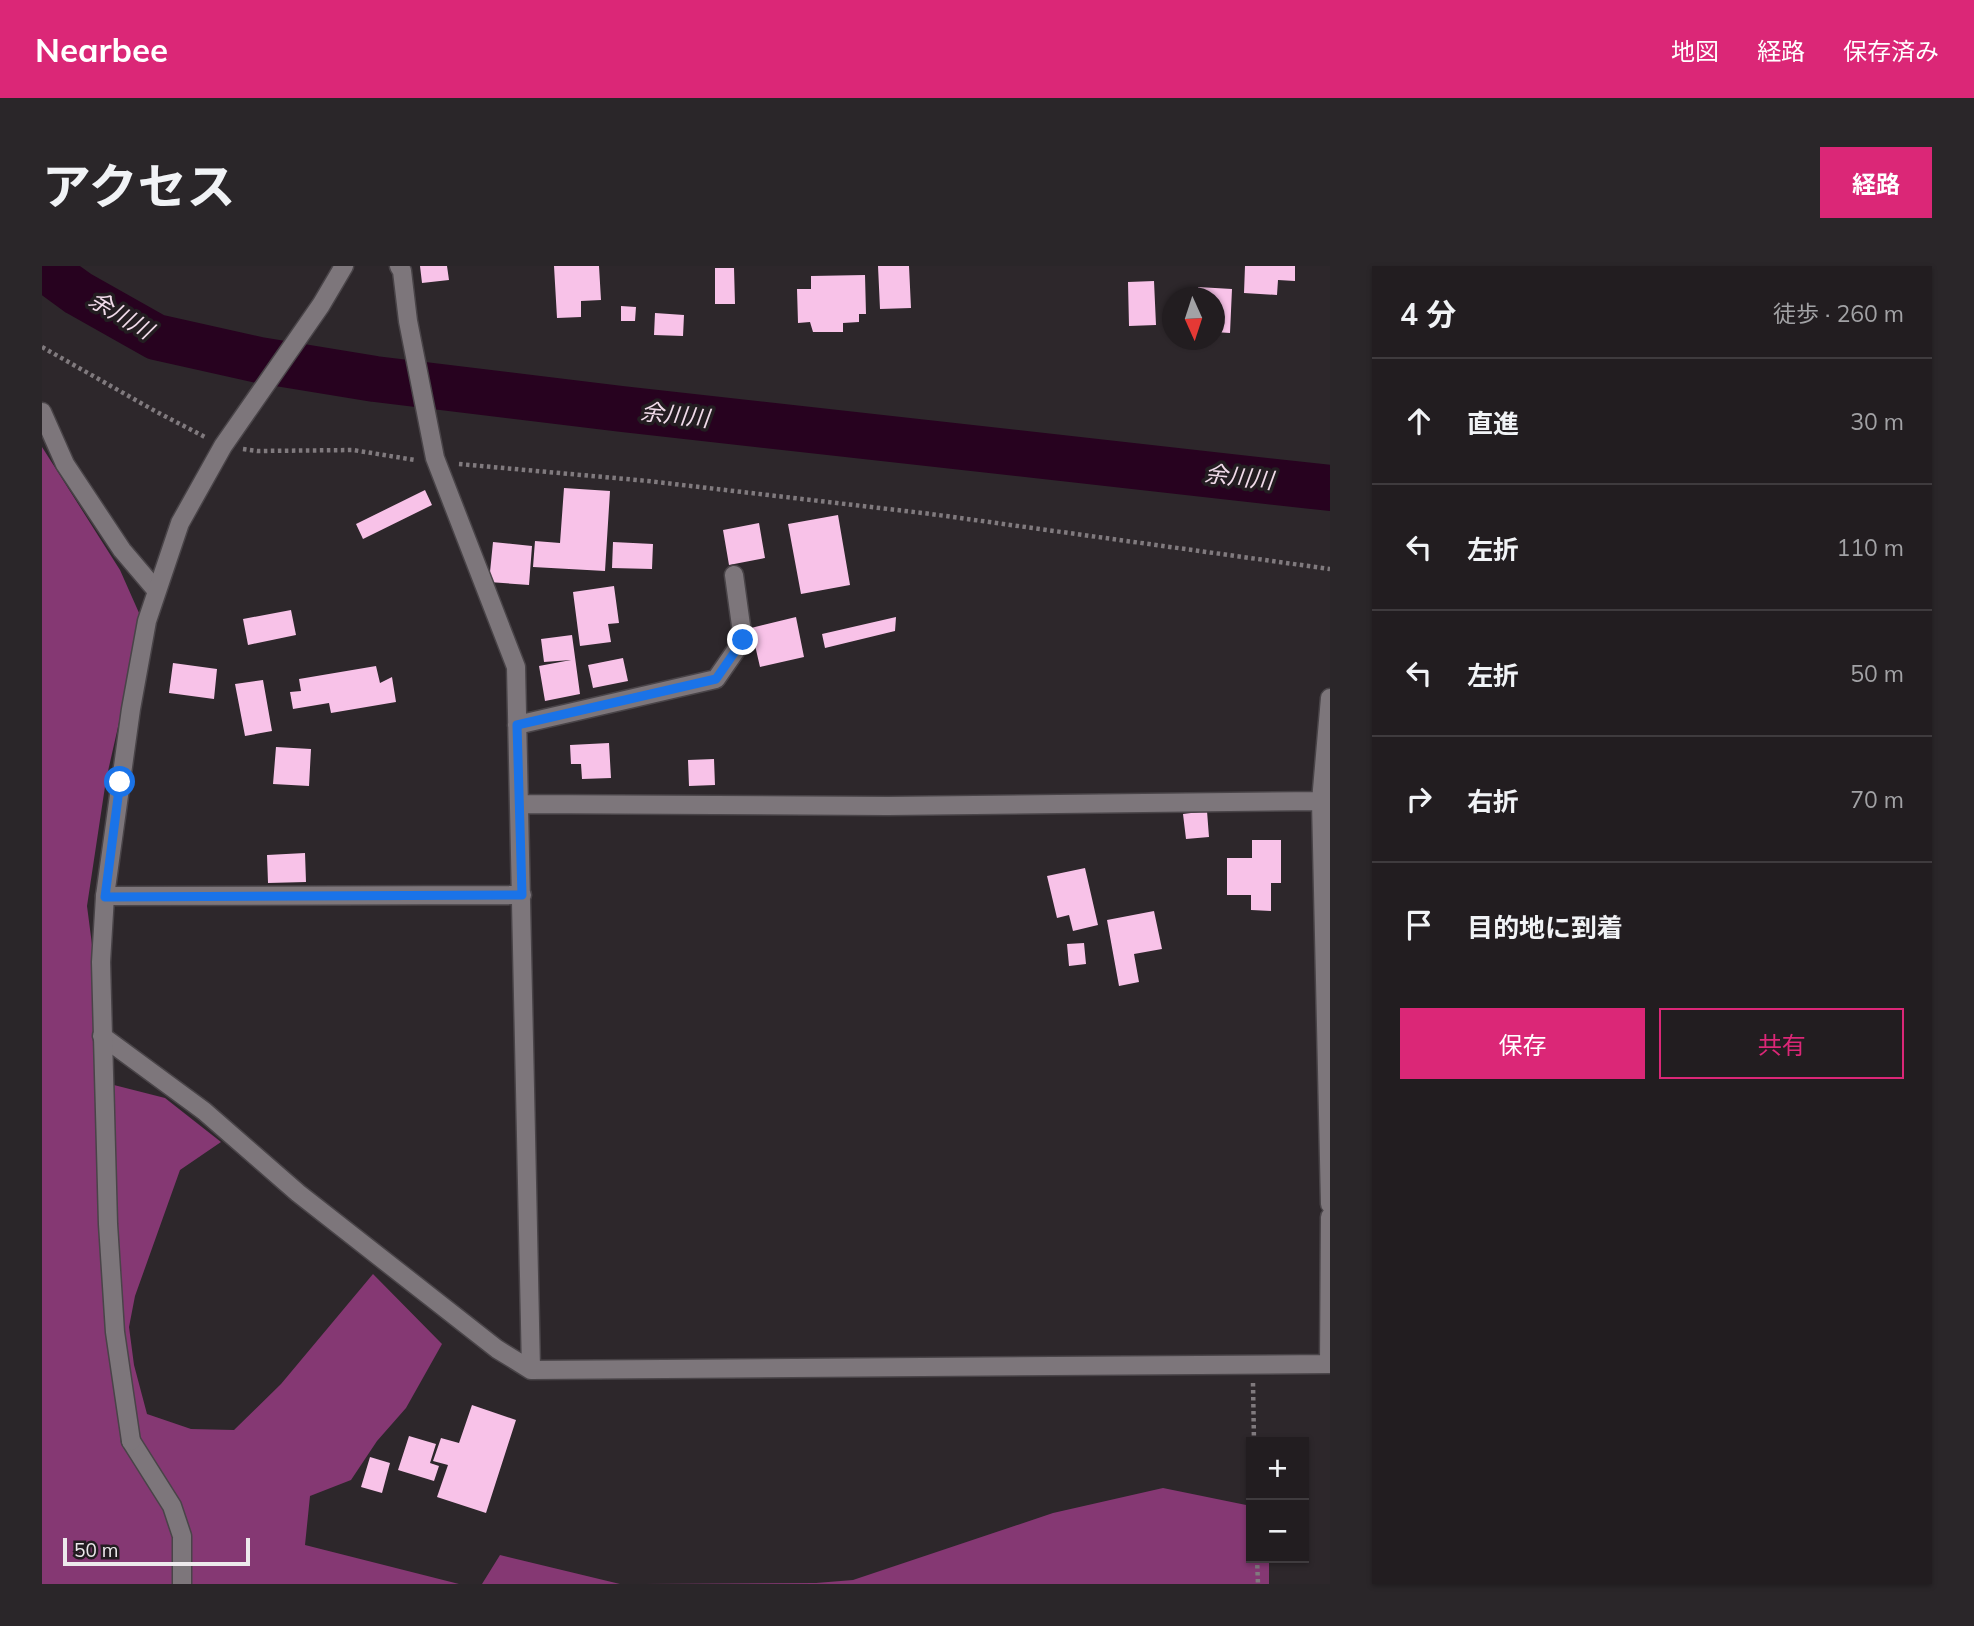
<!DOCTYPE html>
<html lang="ja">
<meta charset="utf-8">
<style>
body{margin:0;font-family:Mulish,"Noto Sans JP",sans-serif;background:#2a2629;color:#f1f3f6}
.controls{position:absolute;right:21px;bottom:21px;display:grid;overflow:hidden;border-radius:0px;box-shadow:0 2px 5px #0004}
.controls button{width:63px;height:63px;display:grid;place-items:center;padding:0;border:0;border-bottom:2px solid #3f3b3e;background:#221d20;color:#f1f3f6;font:35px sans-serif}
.compass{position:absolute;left:1120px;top:21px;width:63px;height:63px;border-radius:50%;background:#221d20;box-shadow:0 2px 5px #0004;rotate:177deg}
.scale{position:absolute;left:21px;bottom:18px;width:187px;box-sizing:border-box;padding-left:7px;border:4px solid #ede9ec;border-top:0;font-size:19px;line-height:24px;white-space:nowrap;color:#ede9ec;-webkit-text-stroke:5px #231d21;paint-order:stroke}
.stop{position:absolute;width:21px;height:21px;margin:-16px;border:5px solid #1a73e8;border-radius:50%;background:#fff}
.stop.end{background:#1a73e8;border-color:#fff;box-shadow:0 2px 7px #0008}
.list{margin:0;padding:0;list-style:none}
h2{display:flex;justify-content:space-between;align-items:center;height:91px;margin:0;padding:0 28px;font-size:30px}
h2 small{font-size:23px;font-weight:400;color:#a2a2a5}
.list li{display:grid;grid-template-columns:46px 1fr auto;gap:21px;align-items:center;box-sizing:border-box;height:126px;padding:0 28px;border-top:2px solid #3f3b3e}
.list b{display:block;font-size:26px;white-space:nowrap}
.list em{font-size:23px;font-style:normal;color:#a2a2a5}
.actions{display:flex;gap:14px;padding:21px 28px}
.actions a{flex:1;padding:16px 0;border:2px solid #db2777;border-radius:0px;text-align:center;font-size:24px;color:#db2777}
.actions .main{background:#db2777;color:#fff}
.icon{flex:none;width:38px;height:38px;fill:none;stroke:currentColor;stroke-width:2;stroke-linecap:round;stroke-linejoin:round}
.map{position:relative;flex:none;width:1288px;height:1318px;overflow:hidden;border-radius:0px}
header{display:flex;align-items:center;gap:42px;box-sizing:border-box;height:98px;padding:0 35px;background:#db2777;color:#fff}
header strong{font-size:33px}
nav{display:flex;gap:38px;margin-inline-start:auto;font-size:24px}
.intro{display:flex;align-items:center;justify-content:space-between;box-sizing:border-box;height:168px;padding:0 42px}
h1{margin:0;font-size:49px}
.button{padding:18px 32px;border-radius:0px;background:#db2777;color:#fff;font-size:24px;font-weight:700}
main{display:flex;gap:42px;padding:0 42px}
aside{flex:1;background:#221d20;border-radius:0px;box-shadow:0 2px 5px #0004}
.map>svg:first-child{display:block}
.forest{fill:#853873}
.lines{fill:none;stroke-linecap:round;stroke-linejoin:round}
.river{stroke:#27021f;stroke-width:46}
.building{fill:#f8c2e8}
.street-casing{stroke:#494448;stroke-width:21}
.secondary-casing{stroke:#494448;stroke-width:21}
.path{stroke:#807a7e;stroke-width:4.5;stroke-dasharray:3.5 3.5;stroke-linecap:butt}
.street{stroke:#7d767b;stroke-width:18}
.secondary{stroke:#7d767b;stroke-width:18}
.route{stroke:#1a73e8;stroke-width:9}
.labels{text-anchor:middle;stroke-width:7;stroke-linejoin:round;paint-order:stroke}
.water-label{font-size:23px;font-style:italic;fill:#f1dbea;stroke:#231d21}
</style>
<header>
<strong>Nearbee</strong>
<nav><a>地図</a><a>経路</a><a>保存済み</a></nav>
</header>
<div class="intro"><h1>アクセス</h1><a class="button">経路</a></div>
<main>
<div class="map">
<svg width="1288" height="1318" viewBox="0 0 1288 1318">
<rect width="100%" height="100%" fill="#2d272b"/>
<path class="forest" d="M0 181 78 304 109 374 83 430 64 514 45 640 68 818 123 832 179 876 138 904 93 1030 87 1061 92 1099 105 1148 149 1163 192 1164 239 1118 331 1008 400 1078 364 1142 335 1175 309 1214 268 1230 263 1279 417 1318H0Z
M1121 1222 1209 1240V1292H1227V1318H601L774 1317 811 1314 1011 1247Z
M458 1289 578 1318H440Z"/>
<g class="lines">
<path class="river" d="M0 1 36 27 114 71 217 94 333 113 580 143 1288 222"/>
</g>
<path class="building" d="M378 0H405L407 14 380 17Z
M512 0H557L559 34 539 35V51L515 52Z
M836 0H867L869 42 838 43Z
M1203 0H1253V15L1236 14 1235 29 1202 27Z
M673 2H692L693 38H673Z
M823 9 824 48H817V56L801 57V66H771L768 56 756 57 755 23H769V10Z
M1112 15 1114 59 1087 60 1086 16Z
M1156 21 1190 23 1188 67 1172 66V32H1156Z
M579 40 594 41 593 55H579Z
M613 47 642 49 641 70 612 69Z
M522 222 568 225 563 305 491 301 493 275 518 277Z
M383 224 390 239 321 273 314 258Z
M796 249 808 319 759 328 746 258Z
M717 257 723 292 687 299 681 264Z
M451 276 490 280 487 319 447 316Z
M571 276 611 278 610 303 570 302Z
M572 320 577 357 566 358 569 376 538 380 531 326Z
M249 344 254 369 206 379 201 353Z
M754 351 762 391 718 401 709 362Z
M854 351 853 365 783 382 780 368Z
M530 369 538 428 503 435 497 400 529 394 502 396 499 373Z
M581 392 586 415 551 422 546 399Z
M131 397 175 403 172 433 127 427Z
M334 400 338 417 350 411 354 436 289 447 287 437 251 443 248 426 259 425 257 413Z
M221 414 230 465 203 470 193 418Z
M567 477 569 512 540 513 539 498H529L528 479Z
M234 481 269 483 267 520 231 518Z
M672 493 673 519 647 520 646 494Z
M1165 545 1167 571 1144 573 1141 548Z
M1210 574H1239V617H1229V645L1209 644V629H1185V592H1210Z
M263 587 264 616 226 617 225 589Z
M1043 602 1056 659 1031 665 1027 649 1015 652 1005 610Z
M1112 645 1120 683 1092 688 1097 716 1077 720 1065 654Z
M1042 677 1044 698 1027 700 1025 678Z
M430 1139 474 1154 444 1247 395 1231 406 1199 391 1195 399 1172 417 1177Z
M367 1170 394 1178 388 1197 397 1200 392 1215 356 1204Z
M328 1191 348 1197 340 1227 319 1221Z"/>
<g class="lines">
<defs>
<path id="street" d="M357 0 360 5 366 55 393 192 474 401 489 1104
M0 146 23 198 80 284 114 324
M1288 432 1279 535 1288 938
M475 459 674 413 701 374 692 309
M478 538 846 540 1279 535
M63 630 480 629
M60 770 162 845 256 927 455 1083 489 1104 1288 1098
M1287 1098 1288 951
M89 1175 130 1240 140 1270V1318"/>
<path id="secondary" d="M89 1175 73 1066 66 958 59 696 63 630 89 443 105 355 138 257 181 180 279 39 302 0"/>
</defs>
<use href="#street" class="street-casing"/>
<use href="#secondary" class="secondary-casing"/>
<path class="path" d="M0 81 113 145 163 171
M201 183 215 185 311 184 373 194
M417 198 606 215 889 248 1288 303
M1211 1117 1212 1176
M1215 1292 1216 1318"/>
<use href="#street" class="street"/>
<use href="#secondary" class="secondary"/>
</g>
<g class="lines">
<path class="route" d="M78 516 63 631 480 629 475 459 674 413 701 374"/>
</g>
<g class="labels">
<g class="water-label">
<text transform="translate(79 49) rotate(31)" y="8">余川川</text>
<text transform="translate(633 149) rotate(6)" y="8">余川川</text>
<text transform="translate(1197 211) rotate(6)" y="8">余川川</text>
</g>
</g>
</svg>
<div class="controls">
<button>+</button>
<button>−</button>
</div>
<svg class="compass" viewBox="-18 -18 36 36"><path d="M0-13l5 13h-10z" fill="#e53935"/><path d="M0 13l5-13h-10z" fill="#a2a2a5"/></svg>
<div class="scale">50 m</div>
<div class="stop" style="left:78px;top:516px"></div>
<div class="stop end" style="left:701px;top:374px"></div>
</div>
<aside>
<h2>4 分<small>徒歩 · 260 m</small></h2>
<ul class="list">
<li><svg class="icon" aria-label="ahead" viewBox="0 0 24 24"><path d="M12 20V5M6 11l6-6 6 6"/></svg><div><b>直進</b></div><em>30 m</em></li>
<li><svg class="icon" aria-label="left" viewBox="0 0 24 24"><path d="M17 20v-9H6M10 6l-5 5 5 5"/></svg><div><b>左折</b></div><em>110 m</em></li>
<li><svg class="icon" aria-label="left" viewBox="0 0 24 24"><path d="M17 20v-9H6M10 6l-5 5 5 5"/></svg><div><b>左折</b></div><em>50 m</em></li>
<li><svg class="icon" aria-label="right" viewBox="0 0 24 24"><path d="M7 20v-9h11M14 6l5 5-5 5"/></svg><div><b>右折</b></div><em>70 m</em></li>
<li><svg class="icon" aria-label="arrive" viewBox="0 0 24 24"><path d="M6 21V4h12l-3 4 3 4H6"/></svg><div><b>目的地に到着</b></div></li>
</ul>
<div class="actions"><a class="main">保存</a><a>共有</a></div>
</aside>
</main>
